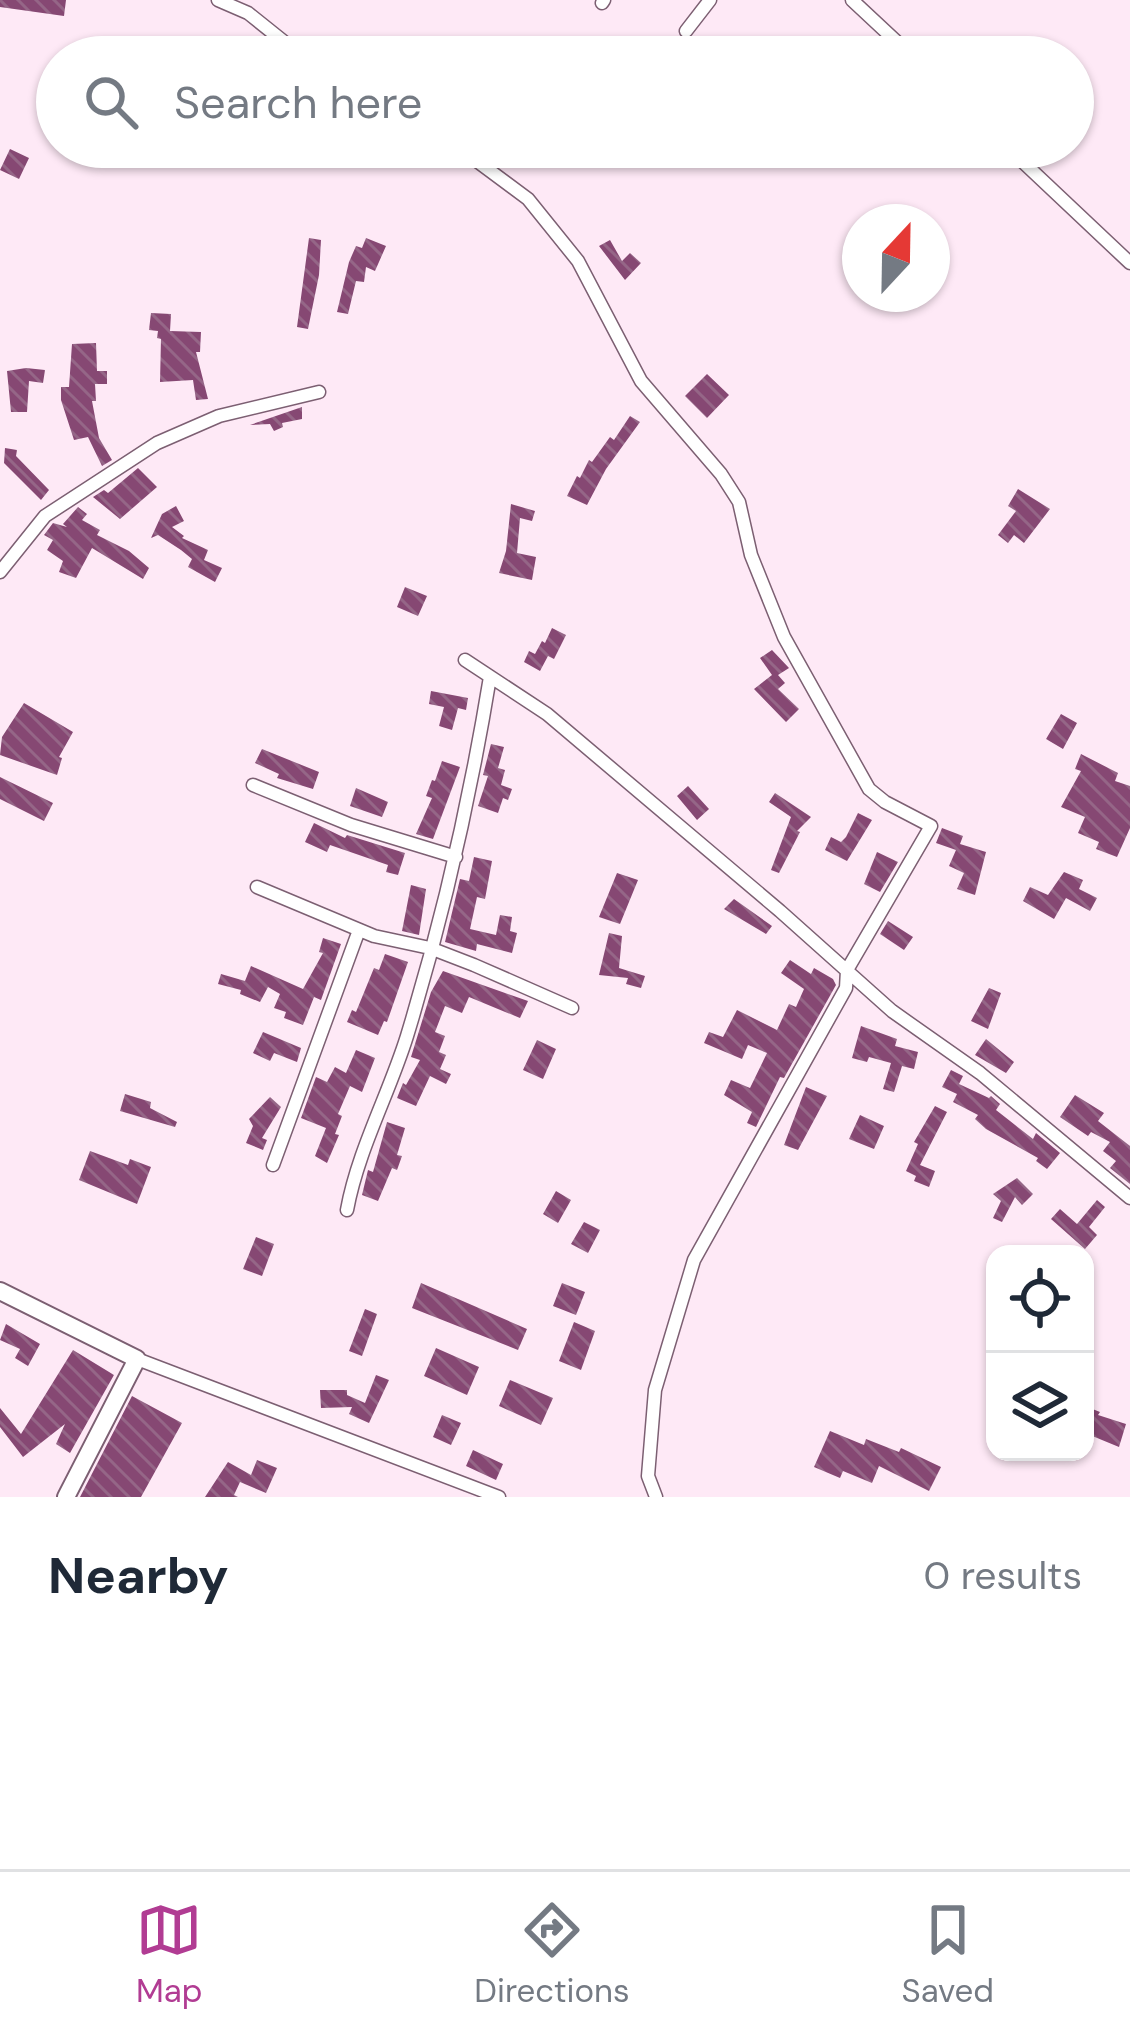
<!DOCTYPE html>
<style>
body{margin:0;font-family:"DM Sans",sans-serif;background:#f2f2f3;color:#1f2937}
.controls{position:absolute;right:36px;bottom:36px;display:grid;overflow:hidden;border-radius:24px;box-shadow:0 3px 9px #0004}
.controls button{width:108px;height:108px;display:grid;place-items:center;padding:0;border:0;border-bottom:3px solid #e0e1e3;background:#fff;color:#1f2937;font:60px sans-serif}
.compass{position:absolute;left:842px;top:204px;width:108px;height:108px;border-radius:50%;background:#fff;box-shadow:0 3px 9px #0004;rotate:22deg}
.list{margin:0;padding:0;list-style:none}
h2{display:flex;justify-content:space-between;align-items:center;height:156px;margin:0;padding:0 48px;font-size:51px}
h2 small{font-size:39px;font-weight:400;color:#747a83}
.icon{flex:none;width:66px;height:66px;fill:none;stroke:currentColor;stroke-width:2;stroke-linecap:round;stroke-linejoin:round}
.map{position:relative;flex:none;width:1130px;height:1497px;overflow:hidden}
.search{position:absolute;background:#fff;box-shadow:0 3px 9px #0004;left:36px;right:36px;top:36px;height:132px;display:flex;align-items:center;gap:30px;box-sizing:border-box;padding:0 42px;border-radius:66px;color:#747a83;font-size:45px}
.sheet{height:372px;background:#fff}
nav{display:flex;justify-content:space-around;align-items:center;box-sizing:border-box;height:168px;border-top:3px solid #e0e1e3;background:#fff;font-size:33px;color:#747a83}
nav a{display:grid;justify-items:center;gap:6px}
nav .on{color:#b13c93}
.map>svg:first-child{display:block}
.building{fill:url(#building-back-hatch)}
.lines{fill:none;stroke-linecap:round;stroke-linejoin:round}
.street-casing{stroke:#7c5f72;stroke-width:15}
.secondary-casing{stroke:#7c5f72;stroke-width:20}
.street{stroke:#fff;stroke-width:12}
.secondary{stroke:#fff;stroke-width:16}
</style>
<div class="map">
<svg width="1130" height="1497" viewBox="0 0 1130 1497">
<defs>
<pattern id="building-back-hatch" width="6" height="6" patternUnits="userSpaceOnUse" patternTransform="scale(3)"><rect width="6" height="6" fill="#864873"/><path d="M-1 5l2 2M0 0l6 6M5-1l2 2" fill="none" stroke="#956687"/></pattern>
</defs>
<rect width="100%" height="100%" fill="#fee9f6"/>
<path class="building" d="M0 0H66L64 16 0 7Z
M10 149 29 158 19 179 0 170Z
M309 238 321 240 319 275 308 329 297 327Z
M366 238 386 246 375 271 366 267 364 282 356 281 348 314 337 312 349 262 356 246 362 248Z
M610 240 622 261 630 253 641 263 625 280 599 246Z
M151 313 171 314 170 331 201 332 200 352H196L208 399 196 400 193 380 160 382 161 339 157 338 158 331 149 330Z
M96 343 97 371H107V384H95L96 401H92L99 438 112 460 102 466 88 437 74 440 61 400V387H69L72 344Z
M26 368 45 370 43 383 29 381 27 412H11L7 371Z
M707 374 729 395 707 418 685 396Z
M302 407V419L282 423 283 427 274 431 270 424 250 425Z
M630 416 640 422 606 469 587 505 567 496 577 476 580 478 589 460 592 462 610 437 614 440Z
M5 448 17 450 16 456 49 490 41 500 4 463Z
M138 468 157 487 120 519 93 497 104 490 108 493Z
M1018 489 1050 509 1024 543 1014 535 1008 543 998 535 1016 511 1008 506Z
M511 504 535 511 532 521 520 518 517 553 536 557 532 580 499 573 506 551Z
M176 506 184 521 172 527 184 536 182 538 208 550 204 560 222 568 215 582 188 567 192 559 181 550 158 535 151 538 162 514Z
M78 507 87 514 82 520 100 530 97 535 129 551 149 568 143 579 92 548 76 578 59 572 63 561 47 550 53 540 44 535 53 523 67 527 63 524Z
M405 587 427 596 418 616 397 607Z
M552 628 566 635 554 659 548 656 540 671 524 662 529 651 535 654 542 641 545 643Z
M772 650 789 668 778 675 785 683 778 689 799 709 786 722 754 689 772 675 760 658Z
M431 691 468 698 466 710 458 708 452 730 439 726 444 707 429 704Z
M24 703 73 732 59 757 62 758 57 775 0 755 2 737Z
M1061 714 1077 723 1063 749 1046 739Z
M491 744 504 747 498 768 505 770 501 785 512 789 508 800 503 798 498 813 478 806 488 776 483 775Z
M262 749 319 772 313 789 277 778 279 774 255 763Z
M1081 754 1118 773 1115 781 1130 786V828L1117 857 1096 849 1099 842 1078 833 1085 817 1061 807 1081 771 1075 769Z
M442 761 460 767 433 839 416 834 432 798 426 796 432 780 435 781Z
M0 777 53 803 44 821 0 799Z
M688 786 709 809 697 820 677 796Z
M356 788 388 802 382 817 350 806Z
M775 793 811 817 797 831 800 832 779 873 771 870 791 817 769 802Z
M858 813 872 820 847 861 825 850 831 837 841 842 846 837Z
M314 823 345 838 347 835 405 853 398 875 386 872 388 865 330 845 327 852 305 842Z
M942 828 963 836 960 844 986 852 975 895 957 889 964 873 949 866 956 850 936 843Z
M877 852 898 862 880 892 864 884Z
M474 857 492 861 485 899 477 897 470 929 496 935 500 915 512 917 510 931 517 933 512 953 477 944 476 951 445 942 460 879 469 881Z
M1064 872 1083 880 1079 889 1097 898 1090 911 1066 898 1054 919 1023 901 1030 887 1048 895Z
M617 873 638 880 620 924 599 917Z
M411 885 426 889 419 935 402 931Z
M734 899 772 926 766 934 724 909Z
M888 921 913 937 904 950 880 934Z
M609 933 622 936 619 968 645 976 641 988 626 984 628 978 599 975Z
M323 938 341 944 321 1000 314 997 303 1025 284 1018 286 1012 274 1008 280 994 268 987 260 1002 240 994 241 990 218 984 221 974 245 981 251 966 303 989 323 953 319 952Z
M385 954 408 962 387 1022 384 1021 378 1035 347 1022 352 1010 356 1012 374 968 379 970Z
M790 960 811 974 814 968 833 979 836 985 784 1078 780 1077 756 1127 747 1123 752 1112 724 1095 731 1080 750 1088 767 1053 748 1045 742 1059 704 1043 709 1032 723 1037 737 1010 777 1030 789 1004 796 1007 804 989 781 973Z
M443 971 528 1001 520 1018 469 997 462 1013 445 1006 435 1032 445 1036 439 1052 446 1055 440 1069 451 1074 446 1084 430 1076 416 1106 397 1098 403 1083 406 1085 420 1060 411 1057 431 992Z
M989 988 1001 993 988 1029 971 1021Z
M861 1026 897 1039 895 1046 918 1052 914 1069 902 1066 894 1092 883 1089 891 1063 869 1057 867 1062 852 1058Z
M263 1032 301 1048 297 1062 274 1053 270 1061 253 1053Z
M986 1039 1014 1062 1006 1073 975 1055Z
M537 1040 556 1049 543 1079 523 1070Z
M356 1050 375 1058 362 1092 350 1086 338 1114 342 1116 335 1134 339 1135 327 1163 315 1156 326 1128 301 1118 316 1077 327 1082 335 1067 346 1073Z
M951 1070 963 1076 959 1084 989 1098 991 1096 1000 1104 996 1110 1033 1139 1036 1133 1060 1153 1047 1169 1036 1161 1038 1158 986 1129 975 1119 978 1115 953 1102 957 1094 942 1087Z
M806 1087 827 1096 798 1150 784 1145Z
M125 1094 151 1102 150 1108 177 1122 175 1127 120 1111Z
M1075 1095 1104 1113 1098 1121 1130 1146V1184L1110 1168 1116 1161 1103 1151 1110 1142 1091 1132 1088 1136 1060 1117Z
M270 1097 281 1107 262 1138 267 1140 263 1150 246 1143 253 1126 249 1119Z
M935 1106 947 1112 920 1165 935 1171 929 1187 914 1181 916 1176 906 1171 918 1144 914 1142Z
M860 1115 884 1126 874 1149 849 1139Z
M387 1122 405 1128 397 1155 402 1156 397 1170 392 1168 378 1201 362 1195 368 1170 373 1172Z
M90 1151 128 1165 130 1159 151 1167 137 1204 79 1180Z
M1017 1178 1033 1194 1022 1205 1015 1197 1002 1222 993 1218 1001 1201 993 1194Z
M556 1191 571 1200 558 1223 543 1214Z
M1097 1200 1105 1207 1089 1227 1097 1235 1085 1249 1051 1219 1060 1209 1077 1224Z
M584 1222 600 1230 588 1253 571 1244Z
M256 1237 274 1244 262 1276 243 1269Z
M421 1283 527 1329 518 1350 412 1308Z
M562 1283 585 1292 576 1315 553 1306Z
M365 1309 377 1314 362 1356 349 1351Z
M574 1322 595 1331 581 1370 559 1361Z
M6 1324 40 1344 28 1366 15 1358 20 1349 0 1340Z
M436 1348 479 1367 467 1395 424 1376Z
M73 1350 114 1375 70 1453 56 1444 65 1424 23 1457 0 1427V1408L21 1434Z
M376 1375 389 1380 369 1423 349 1414 352 1407 321 1408 320 1390H347V1395L365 1403Z
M510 1380 553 1398 541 1425 499 1406Z
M132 1396 182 1423 141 1497H80Z
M1085 1406 1100 1412 1098 1415 1126 1424 1119 1447 1085 1433Z
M442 1415 461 1423 451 1445 433 1437Z
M830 1431 864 1445 866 1439 899 1452 901 1448 941 1467 929 1491 879 1466 872 1483 843 1471 840 1478 814 1467Z
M473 1450 503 1464 496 1480 466 1466Z
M257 1460 277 1468 266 1493 240 1482 234 1495 238 1497H205L228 1462 251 1475Z"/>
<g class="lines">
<defs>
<path id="street" d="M218 0 248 13 303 57
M852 0 913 57
M602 3 604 0
M686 31 710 0
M458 147 528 199 578 261 641 381 721 474 739 502 751 555 784 637 869 789 885 802 931 826 847 970 846 988 694 1260 655 1390 648 1476 656 1497
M1007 147 1130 263
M0 572 45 516 157 443 219 416 319 392
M465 660 547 714 780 911 892 1011 980 1073 1130 1198
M253 785 351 825 456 857
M257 887 374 936 430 948 474 965 572 1008
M273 1165 359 930
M347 1210C358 1150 389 1094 407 1036 443 918 470 799 490 677
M137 1359 499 1497"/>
<path id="secondary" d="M0 1291 137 1359 66 1497"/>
</defs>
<use href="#street" class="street-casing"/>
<use href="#secondary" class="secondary-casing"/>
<use href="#street" class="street"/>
<use href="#secondary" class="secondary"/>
</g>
</svg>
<div class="controls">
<button><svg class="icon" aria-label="locate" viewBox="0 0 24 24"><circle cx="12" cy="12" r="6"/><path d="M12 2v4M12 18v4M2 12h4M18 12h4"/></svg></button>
<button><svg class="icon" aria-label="layers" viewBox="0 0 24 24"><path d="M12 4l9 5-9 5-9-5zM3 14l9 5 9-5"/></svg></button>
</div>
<svg class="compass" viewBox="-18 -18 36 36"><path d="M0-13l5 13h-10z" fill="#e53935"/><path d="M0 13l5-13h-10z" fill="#747a83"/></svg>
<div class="search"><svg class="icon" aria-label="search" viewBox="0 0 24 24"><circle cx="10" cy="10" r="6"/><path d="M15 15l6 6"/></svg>Search here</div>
</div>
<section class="sheet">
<h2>Nearby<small>0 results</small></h2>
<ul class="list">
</ul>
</section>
<nav>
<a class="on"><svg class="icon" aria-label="map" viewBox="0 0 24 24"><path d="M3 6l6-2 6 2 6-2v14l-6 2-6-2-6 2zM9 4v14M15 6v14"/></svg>Map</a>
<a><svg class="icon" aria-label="directions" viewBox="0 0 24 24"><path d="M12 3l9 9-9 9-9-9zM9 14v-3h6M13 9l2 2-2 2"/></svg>Directions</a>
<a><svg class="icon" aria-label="saved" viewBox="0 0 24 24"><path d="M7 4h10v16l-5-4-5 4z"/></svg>Saved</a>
</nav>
